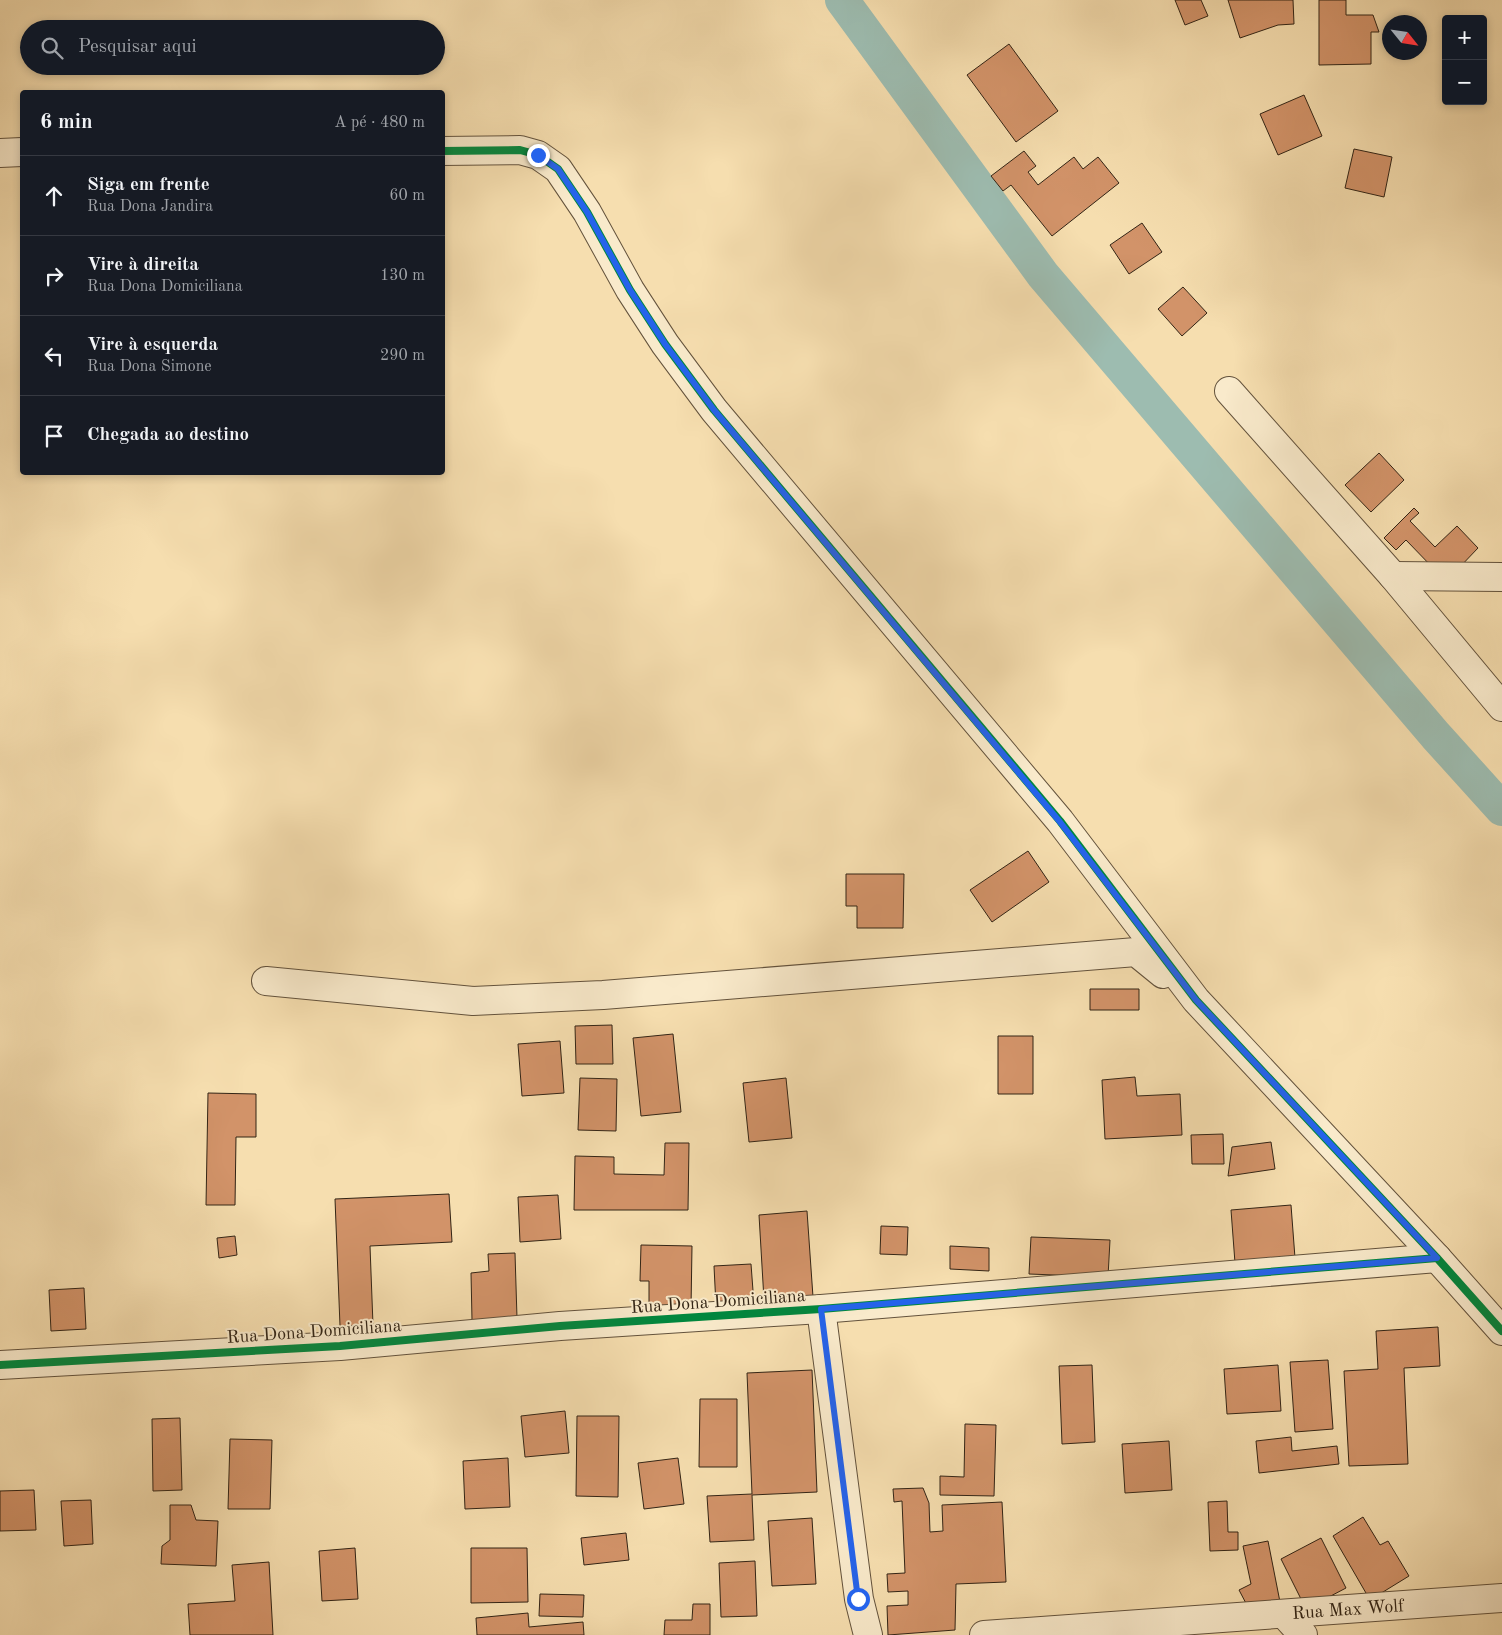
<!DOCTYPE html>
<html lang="pt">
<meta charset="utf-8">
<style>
body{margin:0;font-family:"Old Standard TT",serif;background:#242831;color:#f1f3f6}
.controls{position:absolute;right:15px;top:15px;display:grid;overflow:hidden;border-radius:5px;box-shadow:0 2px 8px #0003}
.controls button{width:45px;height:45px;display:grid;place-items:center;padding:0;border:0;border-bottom:1px solid #363941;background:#171b24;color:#f1f3f6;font:25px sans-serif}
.compass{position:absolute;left:1382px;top:15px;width:45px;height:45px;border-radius:50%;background:#171b24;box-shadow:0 2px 8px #0003;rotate:120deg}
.stop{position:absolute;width:15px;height:15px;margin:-11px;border:4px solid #2563eb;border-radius:50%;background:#fff}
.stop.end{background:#2563eb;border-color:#fff;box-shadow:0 1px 5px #0008}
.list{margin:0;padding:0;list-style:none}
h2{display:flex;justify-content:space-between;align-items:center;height:65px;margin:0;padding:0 20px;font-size:21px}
h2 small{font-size:16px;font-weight:400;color:#9ea1a6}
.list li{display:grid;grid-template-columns:32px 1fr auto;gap:15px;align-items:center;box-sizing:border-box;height:80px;padding:0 20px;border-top:1px solid #363941}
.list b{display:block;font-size:19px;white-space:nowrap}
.list p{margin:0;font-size:16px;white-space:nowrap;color:#9ea1a6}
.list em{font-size:16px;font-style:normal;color:#9ea1a6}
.icon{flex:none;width:28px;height:28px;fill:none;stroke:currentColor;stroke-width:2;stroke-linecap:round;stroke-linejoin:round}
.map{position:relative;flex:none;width:1502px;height:1635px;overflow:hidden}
.search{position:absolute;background:#171b24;box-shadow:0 2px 8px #0003;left:20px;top:20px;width:425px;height:55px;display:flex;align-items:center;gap:12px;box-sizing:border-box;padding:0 18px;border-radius:28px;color:#9ea1a6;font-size:19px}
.panel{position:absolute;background:#171b24;box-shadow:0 2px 8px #0003;left:20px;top:90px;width:425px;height:385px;border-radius:5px}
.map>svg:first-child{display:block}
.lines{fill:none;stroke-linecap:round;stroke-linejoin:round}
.canal{stroke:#9dbcb0;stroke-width:34}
.building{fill:#d29369;stroke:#322415}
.minor-casing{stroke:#63523c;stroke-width:30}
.minor{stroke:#f9eacb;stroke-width:28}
.cycleway-casing{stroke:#f9eacb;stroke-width:11}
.cycleway{stroke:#00873e;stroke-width:8}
.route{stroke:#2563eb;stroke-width:6}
.labels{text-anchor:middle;stroke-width:4;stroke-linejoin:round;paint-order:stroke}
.street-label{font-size:18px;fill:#322415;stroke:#f9eacb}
</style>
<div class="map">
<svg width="1502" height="1635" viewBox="0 0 1502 1635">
<rect width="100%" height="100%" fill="#f6deaf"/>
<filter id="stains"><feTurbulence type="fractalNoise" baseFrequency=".004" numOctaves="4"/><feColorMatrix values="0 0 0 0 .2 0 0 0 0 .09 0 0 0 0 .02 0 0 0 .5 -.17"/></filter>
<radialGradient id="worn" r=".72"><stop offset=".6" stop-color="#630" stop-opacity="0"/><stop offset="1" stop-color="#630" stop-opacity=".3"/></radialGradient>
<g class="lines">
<path class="canal" d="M842 0 1043 275 1436 736 1502 809"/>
</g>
<path class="building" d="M1175 0H1201L1208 16 1185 25Z
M1228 0H1293L1294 24 1278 25 1240 38Z
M1319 0H1346V15H1373L1379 32H1371V64L1319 65Z
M1009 44 1058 111 1016 142 967 75Z
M1304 95 1322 136 1278 155 1260 114Z
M1354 149 1392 157 1384 197 1345 188Z
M1024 151 1036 166 1028 172 1038 185 1074 157 1083 169 1098 157 1119 183 1052 236 1011 185 1003 191 991 176Z
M1142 223 1162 252 1129 274 1110 245Z
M1183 287 1207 313 1182 336 1158 309Z
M1379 453 1404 480 1371 512 1345 485Z
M1414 508 1419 513 1410 521 1435 547 1457 526 1478 548 1457 570H1435L1406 540 1396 550 1384 538Z
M1028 851 1049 882 992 922 970 890Z
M846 874H904L903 928H857V906H846Z
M1090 989H1139V1010H1090Z
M612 1025 613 1064H576L575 1026Z
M673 1034 681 1112 641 1116 633 1038Z
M998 1036H1033V1094H998Z
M560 1041 564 1093 522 1096 518 1044Z
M1135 1077 1137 1096 1180 1094 1182 1135 1105 1139 1102 1080Z
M580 1078 617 1079 616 1131 578 1130Z
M786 1078 792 1138 749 1142 743 1083Z
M208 1093 256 1094V1137H236L235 1205H206Z
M1223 1134 1224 1164H1192L1191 1135Z
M1271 1142 1275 1169 1228 1176 1232 1147Z
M665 1143H689L688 1210H574L575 1156 614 1157V1174L664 1175Z
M449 1194 452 1242 370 1246 373 1325 340 1326 335 1199Z
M558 1195 561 1239 520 1242 518 1197Z
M1291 1205 1295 1258 1235 1263 1231 1210Z
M807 1211 813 1297 764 1300 759 1215Z
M881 1226 908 1227 907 1255 880 1254Z
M235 1236 237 1255 219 1258 217 1238Z
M1031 1237 1110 1240 1108 1277 1029 1274Z
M641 1245 692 1246 691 1309H649V1281H640Z
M950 1246 989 1248V1271L950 1269Z
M515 1253 517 1318 472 1320 471 1273 489 1271 488 1254Z
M751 1264 754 1304 716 1306 714 1266Z
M84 1288 86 1329 51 1331 49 1290Z
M1438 1327 1440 1366 1404 1368 1408 1464 1349 1466 1344 1371 1378 1369 1376 1331Z
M1328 1360 1333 1429 1295 1432 1290 1362Z
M1092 1365 1095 1442 1062 1444 1059 1366Z
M1278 1365 1281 1411 1227 1414 1224 1369Z
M812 1370 817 1492 752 1495 754 1540 710 1542 707 1496 752 1494 747 1373Z
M700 1399H737V1467H699Z
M565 1411 569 1453 525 1457 521 1416Z
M577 1416H619L618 1497 576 1496Z
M180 1418 182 1490 153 1491 152 1419Z
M965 1424 996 1425 994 1496 940 1495V1476L964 1477Z
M1291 1437 1292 1451 1337 1446 1339 1464 1259 1473 1256 1441Z
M230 1439 272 1440 270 1509H228Z
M1169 1441 1172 1490 1125 1493 1122 1444Z
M508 1458 510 1507 465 1509 463 1461Z
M678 1458 684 1504 644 1509 638 1463Z
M923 1488 929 1503 930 1532 943 1531 942 1505 1002 1502 1006 1582 956 1584 955 1630 888 1635 887 1606 908 1605V1591L888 1592 887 1574 905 1573 902 1501 894 1502 893 1489Z
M34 1490 36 1530 0 1531V1491Z
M91 1500 93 1544 64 1546 61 1501Z
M1227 1501 1228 1532H1238V1550L1210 1551 1208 1502Z
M170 1505H191L196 1520 218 1521 216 1566 161 1564 162 1546 170 1540Z
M1363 1517 1380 1545 1388 1541 1409 1576 1370 1600 1333 1536Z
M812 1518 816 1584 772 1586 768 1521Z
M626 1533 629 1560 584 1565 581 1538Z
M1321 1538 1346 1588 1306 1609 1281 1559Z
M1268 1541 1280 1602 1249 1609 1239 1590 1251 1584 1243 1546Z
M355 1548 358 1599 322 1601 319 1551Z
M471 1548H527L528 1602 471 1603Z
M755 1561 757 1616 721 1617 719 1563Z
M269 1562 273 1635H190L188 1604 235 1601 232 1565Z
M540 1594 584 1595 583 1617 539 1616Z
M693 1604H710V1635H664L665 1620H692Z
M528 1613 529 1627 583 1622 584 1635H477L476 1618Z"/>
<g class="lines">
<defs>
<g id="minor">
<path d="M442 151 520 150 538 155 558 169 587 212 630 290 665 344 714 410 1060 821 1196 1000 1437 1258 1502 1331"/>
<path d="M0 153 22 152"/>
<path d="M1229 391 1393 576 1502 707"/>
<path d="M1393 576 1502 577"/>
<path d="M266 981 473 1001 603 995 1136 952 1163 974"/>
<path d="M821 1309 859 1599 868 1635"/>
<path d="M0 1365 340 1346 560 1326 821 1309 1437 1258"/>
<path d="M1284 1614 1303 1635"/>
<path id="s1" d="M984 1635 1502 1598"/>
</g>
</defs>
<use href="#minor" class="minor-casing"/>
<use href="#minor" class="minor"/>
<defs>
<path id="cycleway" d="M442 151 520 150 538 155 558 169 587 212 630 290 665 344 714 410 1060 821 1196 1000 1437 1258 1502 1331
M0 1365 340 1346 560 1326 821 1309 1437 1258"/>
</defs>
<use href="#cycleway" class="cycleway-casing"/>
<use href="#cycleway" class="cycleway"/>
</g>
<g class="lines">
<path class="route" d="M538 155 558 169 587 212 630 290 665 344 714 410 1060 822 1196 1000 1437 1258 821 1309 858 1599"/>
</g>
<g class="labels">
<g class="street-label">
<text transform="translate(718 1301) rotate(-4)" y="6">Rua Dona Domiciliana</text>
<text transform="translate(314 1331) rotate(-4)" y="6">Rua Dona Domiciliana</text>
<text dy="6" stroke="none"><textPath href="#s1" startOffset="365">Rua Max Wolf</textPath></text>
</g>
</g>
<rect width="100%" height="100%" filter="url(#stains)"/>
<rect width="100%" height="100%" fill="url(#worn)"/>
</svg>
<div class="controls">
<button>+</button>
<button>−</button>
</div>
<svg class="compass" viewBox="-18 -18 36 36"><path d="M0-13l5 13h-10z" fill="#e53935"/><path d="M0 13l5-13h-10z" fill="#9ea1a6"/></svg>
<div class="stop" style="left:858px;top:1599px"></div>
<div class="stop end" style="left:538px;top:155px"></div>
<div class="search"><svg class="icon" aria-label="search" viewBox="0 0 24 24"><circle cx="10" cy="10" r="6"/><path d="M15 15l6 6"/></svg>Pesquisar aqui</div>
<section class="panel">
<h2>6 min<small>A pé · 480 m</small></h2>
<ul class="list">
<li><svg class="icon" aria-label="ahead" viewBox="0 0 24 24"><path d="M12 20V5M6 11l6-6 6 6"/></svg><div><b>Siga em frente</b><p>Rua Dona Jandira</p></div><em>60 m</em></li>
<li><svg class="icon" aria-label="right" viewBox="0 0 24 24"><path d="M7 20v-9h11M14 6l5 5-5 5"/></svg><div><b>Vire à direita</b><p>Rua Dona Domiciliana</p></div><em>130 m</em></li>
<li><svg class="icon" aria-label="left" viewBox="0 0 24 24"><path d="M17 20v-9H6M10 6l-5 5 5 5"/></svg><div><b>Vire à esquerda</b><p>Rua Dona Simone</p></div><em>290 m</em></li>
<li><svg class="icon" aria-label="arrive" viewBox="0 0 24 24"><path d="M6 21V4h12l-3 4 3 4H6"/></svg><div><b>Chegada ao destino</b></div></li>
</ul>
</section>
</div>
